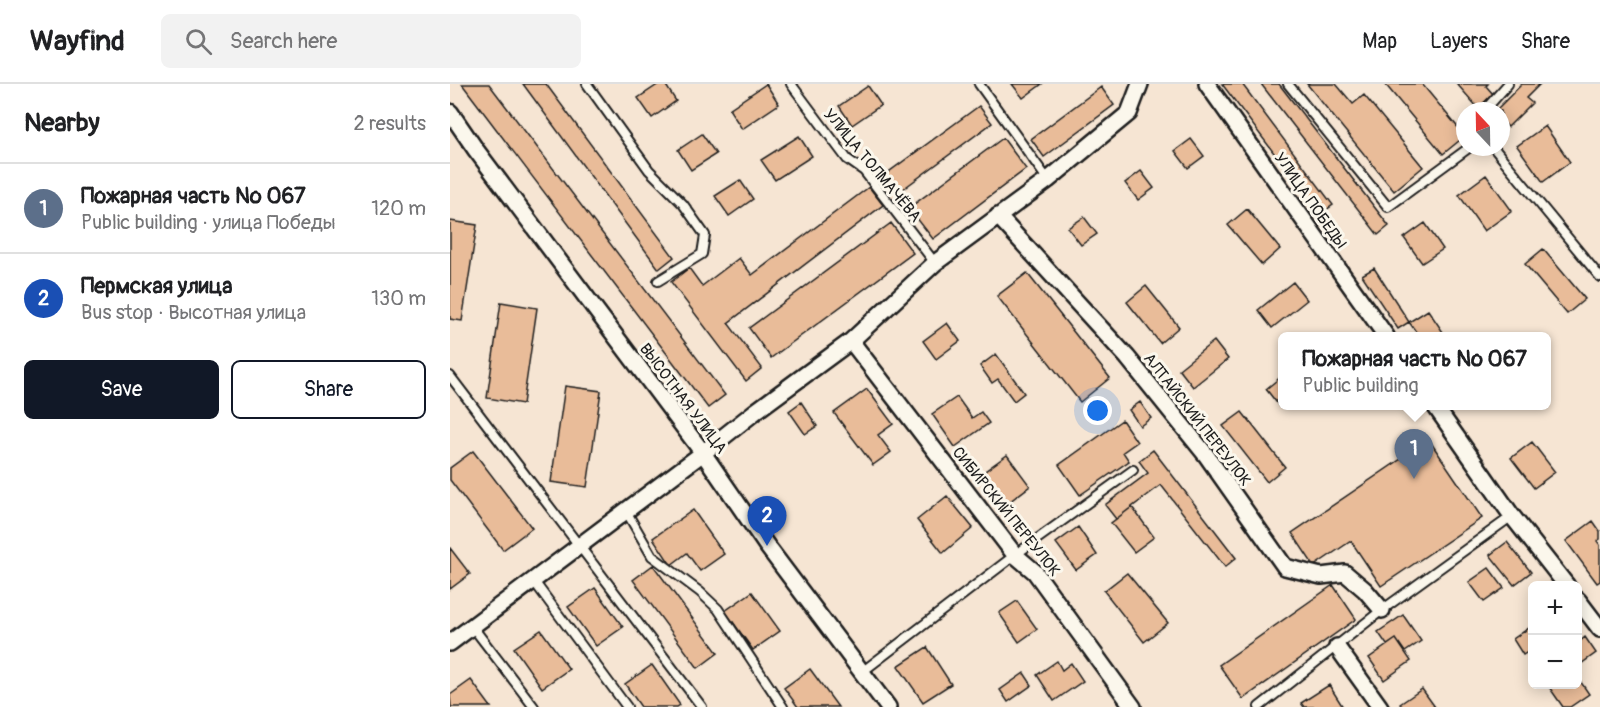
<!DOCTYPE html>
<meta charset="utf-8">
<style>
body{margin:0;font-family:Pangolin,sans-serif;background:#f2f2f2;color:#202124}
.controls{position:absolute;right:18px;bottom:18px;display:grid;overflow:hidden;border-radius:9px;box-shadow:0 3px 15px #0003}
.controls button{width:54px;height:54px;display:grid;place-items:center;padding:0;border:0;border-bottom:2px solid #e0e0e0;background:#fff;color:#202124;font:30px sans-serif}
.compass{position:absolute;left:1006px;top:18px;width:54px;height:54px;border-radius:50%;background:#fff;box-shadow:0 3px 15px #0003;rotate:338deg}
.you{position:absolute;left:648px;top:327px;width:21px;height:21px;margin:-15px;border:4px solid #fff;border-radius:50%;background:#1a73e8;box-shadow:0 0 0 9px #1a73e833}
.badge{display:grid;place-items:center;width:39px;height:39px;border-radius:50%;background:#111827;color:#fff;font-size:20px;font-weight:700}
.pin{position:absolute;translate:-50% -50px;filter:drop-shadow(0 2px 3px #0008)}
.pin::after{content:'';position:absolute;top:32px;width:21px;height:18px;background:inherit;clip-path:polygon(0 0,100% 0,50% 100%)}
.popup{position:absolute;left:828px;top:248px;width:273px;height:78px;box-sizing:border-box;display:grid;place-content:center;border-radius:9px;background:#fff;filter:drop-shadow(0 2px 4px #0005);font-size:20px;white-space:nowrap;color:#757577}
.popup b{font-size:22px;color:#202124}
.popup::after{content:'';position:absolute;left:50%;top:100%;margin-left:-12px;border:12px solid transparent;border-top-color:#fff}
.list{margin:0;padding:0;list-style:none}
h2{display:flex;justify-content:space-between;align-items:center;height:78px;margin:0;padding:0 24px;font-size:26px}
h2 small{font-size:20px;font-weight:400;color:#757577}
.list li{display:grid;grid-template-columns:39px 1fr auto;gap:18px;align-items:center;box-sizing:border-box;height:90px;padding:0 24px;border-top:2px solid #e0e0e0}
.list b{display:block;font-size:22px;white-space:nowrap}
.list p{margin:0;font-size:20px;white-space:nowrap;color:#757577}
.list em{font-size:20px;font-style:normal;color:#757577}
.actions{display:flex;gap:12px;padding:18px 24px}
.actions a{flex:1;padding:14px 0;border:2px solid #111827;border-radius:9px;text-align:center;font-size:21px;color:#111827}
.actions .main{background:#111827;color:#fff}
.icon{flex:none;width:33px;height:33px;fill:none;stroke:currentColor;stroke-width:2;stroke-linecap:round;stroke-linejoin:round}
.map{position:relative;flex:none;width:1150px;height:623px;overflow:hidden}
header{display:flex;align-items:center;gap:36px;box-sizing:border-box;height:84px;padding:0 30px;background:#fff;border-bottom:2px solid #e0e0e0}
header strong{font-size:28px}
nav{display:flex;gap:33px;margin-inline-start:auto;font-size:21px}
.search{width:420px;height:54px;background:#f2f2f2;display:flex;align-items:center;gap:15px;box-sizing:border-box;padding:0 21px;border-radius:9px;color:#757577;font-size:22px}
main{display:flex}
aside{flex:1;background:#fff}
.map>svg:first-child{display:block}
.building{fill:#e9bc99;stroke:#1c1c1c;stroke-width:1.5}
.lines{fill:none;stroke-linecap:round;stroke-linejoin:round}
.service-casing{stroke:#1c1c1c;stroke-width:12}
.minor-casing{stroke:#1c1c1c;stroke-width:20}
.service{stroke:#fbf7ec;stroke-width:8}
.minor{stroke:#fbf7ec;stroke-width:15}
.labels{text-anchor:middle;stroke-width:6;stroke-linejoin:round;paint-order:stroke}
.street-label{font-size:16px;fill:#1c1c1c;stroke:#fbf7ec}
</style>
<header>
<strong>Wayfind</strong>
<div class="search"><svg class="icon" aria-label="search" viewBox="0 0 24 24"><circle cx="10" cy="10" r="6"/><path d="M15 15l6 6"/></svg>Search here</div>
<nav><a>Map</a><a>Layers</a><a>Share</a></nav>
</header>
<main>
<aside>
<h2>Nearby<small>2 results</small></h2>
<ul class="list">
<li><span class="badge" style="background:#5c6f8a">1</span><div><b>Пожарная часть № 067</b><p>Public building · улица Победы</p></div><em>120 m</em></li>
<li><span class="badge" style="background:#1a4fb4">2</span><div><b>Пермская улица</b><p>Bus stop · Высотная улица</p></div><em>130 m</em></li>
</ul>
<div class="actions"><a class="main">Save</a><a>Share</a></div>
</aside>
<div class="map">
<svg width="1150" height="623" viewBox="0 0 1150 623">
<rect width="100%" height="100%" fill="#f6e5d3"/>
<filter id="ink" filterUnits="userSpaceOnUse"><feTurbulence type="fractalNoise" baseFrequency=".0167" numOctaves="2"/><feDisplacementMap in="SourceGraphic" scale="12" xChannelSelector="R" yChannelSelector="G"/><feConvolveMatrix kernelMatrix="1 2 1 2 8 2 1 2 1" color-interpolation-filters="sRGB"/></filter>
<g filter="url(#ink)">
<path class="building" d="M12 0H39L275 311 258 324Z
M73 0H96L224 173 209 185Z
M209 0H215L226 17 202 34 188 14Z
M316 0 329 20 292 45 279 25Z
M562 0H592L573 14Z
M772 0H792L883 121 870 130Z
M811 0H829L939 142 928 151Z
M857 0H886L903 20 914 11 973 83 944 107Z
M935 0H972L1015 52 993 70Z
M1007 0H1038L1036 2 1043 10 1028 24Z
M1072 0H1090L1076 14 1082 19 1058 43 1051 36V27H1045Z
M418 2 431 21 402 41 389 22Z
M651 3 664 21 594 73 581 55Z
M529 22 542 39 449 108 436 90Z
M1095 42 1120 78 1093 98 1067 62Z
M252 50 266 70 241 86 228 66Z
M349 52 362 72 325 96 311 76Z
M553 54 576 85 483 155 459 124Z
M741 55 754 72 738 84 725 67Z
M691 87 704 104 688 116 675 99Z
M1036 91 1062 127 1034 147 1009 111Z
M290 96 303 115 279 132 265 112Z
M419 103 433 121 278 239 312 284 296 297 221 198 239 184 252 202 289 174 302 191Z
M797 125 830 165 812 181 778 141Z
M634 133 647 150 631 161 618 144Z
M0 137 27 141 12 237 0 235Z
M441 139 463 169 321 274 299 244Z
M975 139 993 165 972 179 954 154Z
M1093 165 1135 215 1117 230 1075 180Z
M924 184 959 238 948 245 912 191Z
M577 189 660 294 630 318 547 212Z
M843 198 857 216 822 244 808 226Z
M696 202 729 243 710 259 677 218Z
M51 218 87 224 73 320 37 314Z
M978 226 995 251 992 252H969L959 238Z
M497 239 510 257 486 275 473 257Z
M764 257 778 275 743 303 729 285Z
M546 270 574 309 564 317 548 295 542 299 530 282Z
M832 292V322L830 323 816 305Z
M115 302 151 307 137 403 101 398Z
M417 305 443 340 428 351 441 368 423 381 384 329Z
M507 313 522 334 531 328 539 339 505 363 482 330Z
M351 318 367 342 355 350 339 327Z
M690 318 701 334 690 342 679 326Z
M792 328 835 383 817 398 773 342Z
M672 336 687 358 673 368 679 377 630 411 609 381Z
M979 356 1032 434 931 502 901 457 864 482 842 449Z
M1082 358 1105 388 1084 404 1061 374Z
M703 366 786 474 775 483 711 401 666 435 655 421 698 389 689 377Z
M23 367 82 444 53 466 0 396V384Z
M557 371 580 402 555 421 531 390Z
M497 412 523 444 493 469 467 436Z
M682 423 704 453 684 468 661 439Z
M243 426 274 470 250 487 237 469 221 481 203 454Z
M1143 437 1150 447V455L1147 457 1150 461V497L1147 499 1116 457Z
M628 443 647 471 626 486 606 459Z
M1057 458 1081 488 1064 501 1040 471Z
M0 464 20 490 0 505Z
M203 481 268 569 248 584 183 496Z
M1039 484 1054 504 1034 518 1019 498Z
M677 489 718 539 694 558 654 507Z
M883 501 906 535 793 615 769 581Z
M145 504 173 543 146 562 118 523Z
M302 508 330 547 303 566 275 527Z
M567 517 587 545 569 558 549 529Z
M953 531 971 557 955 568 946 555 937 561 928 548Z
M1082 542V565L1073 571 1063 555Z
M91 546 119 585 92 604 64 564Z
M1135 553 1146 569 1128 582V559Z
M946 555 961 577 934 596 919 574Z
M477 563 501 600 473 618 448 582Z
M607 577 612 586 621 579 633 597 604 617 587 591Z
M202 581 230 621 227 623H191L175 600Z
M360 585 388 623H348L334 604Z
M574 589 582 601 558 618 550 606Z
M1128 594 1139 610 1120 623H1113L1097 600H1128Z
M21 596 41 623H1L0 611Z
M879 601 893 623H854L851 619Z
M972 605 985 623H953L950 620Z"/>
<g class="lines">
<defs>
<path id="service" d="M137 0 199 86 233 120 255 151 252 170 208 197
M341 0 397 75 414 87 485 179
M529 0 598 96
M838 0 938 123 1020 63
M1034 27 1058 0
M1043 63 1150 193
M0 292 252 623
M176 427 202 472 250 508 268 525 333 623
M83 496 177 623
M22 542 84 623
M412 588 565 471 683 386
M809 623 932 526 1062 432"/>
<path id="minor" d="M757 0 936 252
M0 28 26 66 253 369 317 462 438 623
M548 132 677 273 756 371 835 483 871 492 895 489 915 506 932 526
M401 257 565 471 585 488 683 623
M985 322 1062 432 1117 502
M1128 516 1150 545
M0 559 253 369 306 327 401 257 485 179 598 96 679 29 690 0
M887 563 930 623"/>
</defs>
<use href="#service" class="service-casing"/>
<use href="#minor" class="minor-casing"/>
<use href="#service" class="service"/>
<use href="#minor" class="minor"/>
</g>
</g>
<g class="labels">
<g class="street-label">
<text transform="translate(423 81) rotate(50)" y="6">УЛИЦА ТОЛМАЧЁВА</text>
<text transform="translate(861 116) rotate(55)" y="6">УЛИЦА ПОБЕДЫ</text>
<text transform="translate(234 314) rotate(53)" y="6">ВЫСОТНАЯ УЛИЦА</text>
<text transform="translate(748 335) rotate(52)" y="6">АЛТАЙСКИЙ ПЕРЕУЛОК</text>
<text transform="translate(557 427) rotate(51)" y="6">СИБИРСКИЙ ПЕРЕУЛОК</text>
</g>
</g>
</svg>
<div class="controls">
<button>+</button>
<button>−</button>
</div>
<svg class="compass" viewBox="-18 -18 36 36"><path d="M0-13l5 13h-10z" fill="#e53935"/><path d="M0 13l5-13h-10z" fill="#757577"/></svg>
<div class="you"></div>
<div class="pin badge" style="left:964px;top:395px;background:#5c6f8a">1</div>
<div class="popup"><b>Пожарная часть № 067</b>Public building</div>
<div class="pin badge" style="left:317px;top:462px;background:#1a4fb4">2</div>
</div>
</main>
